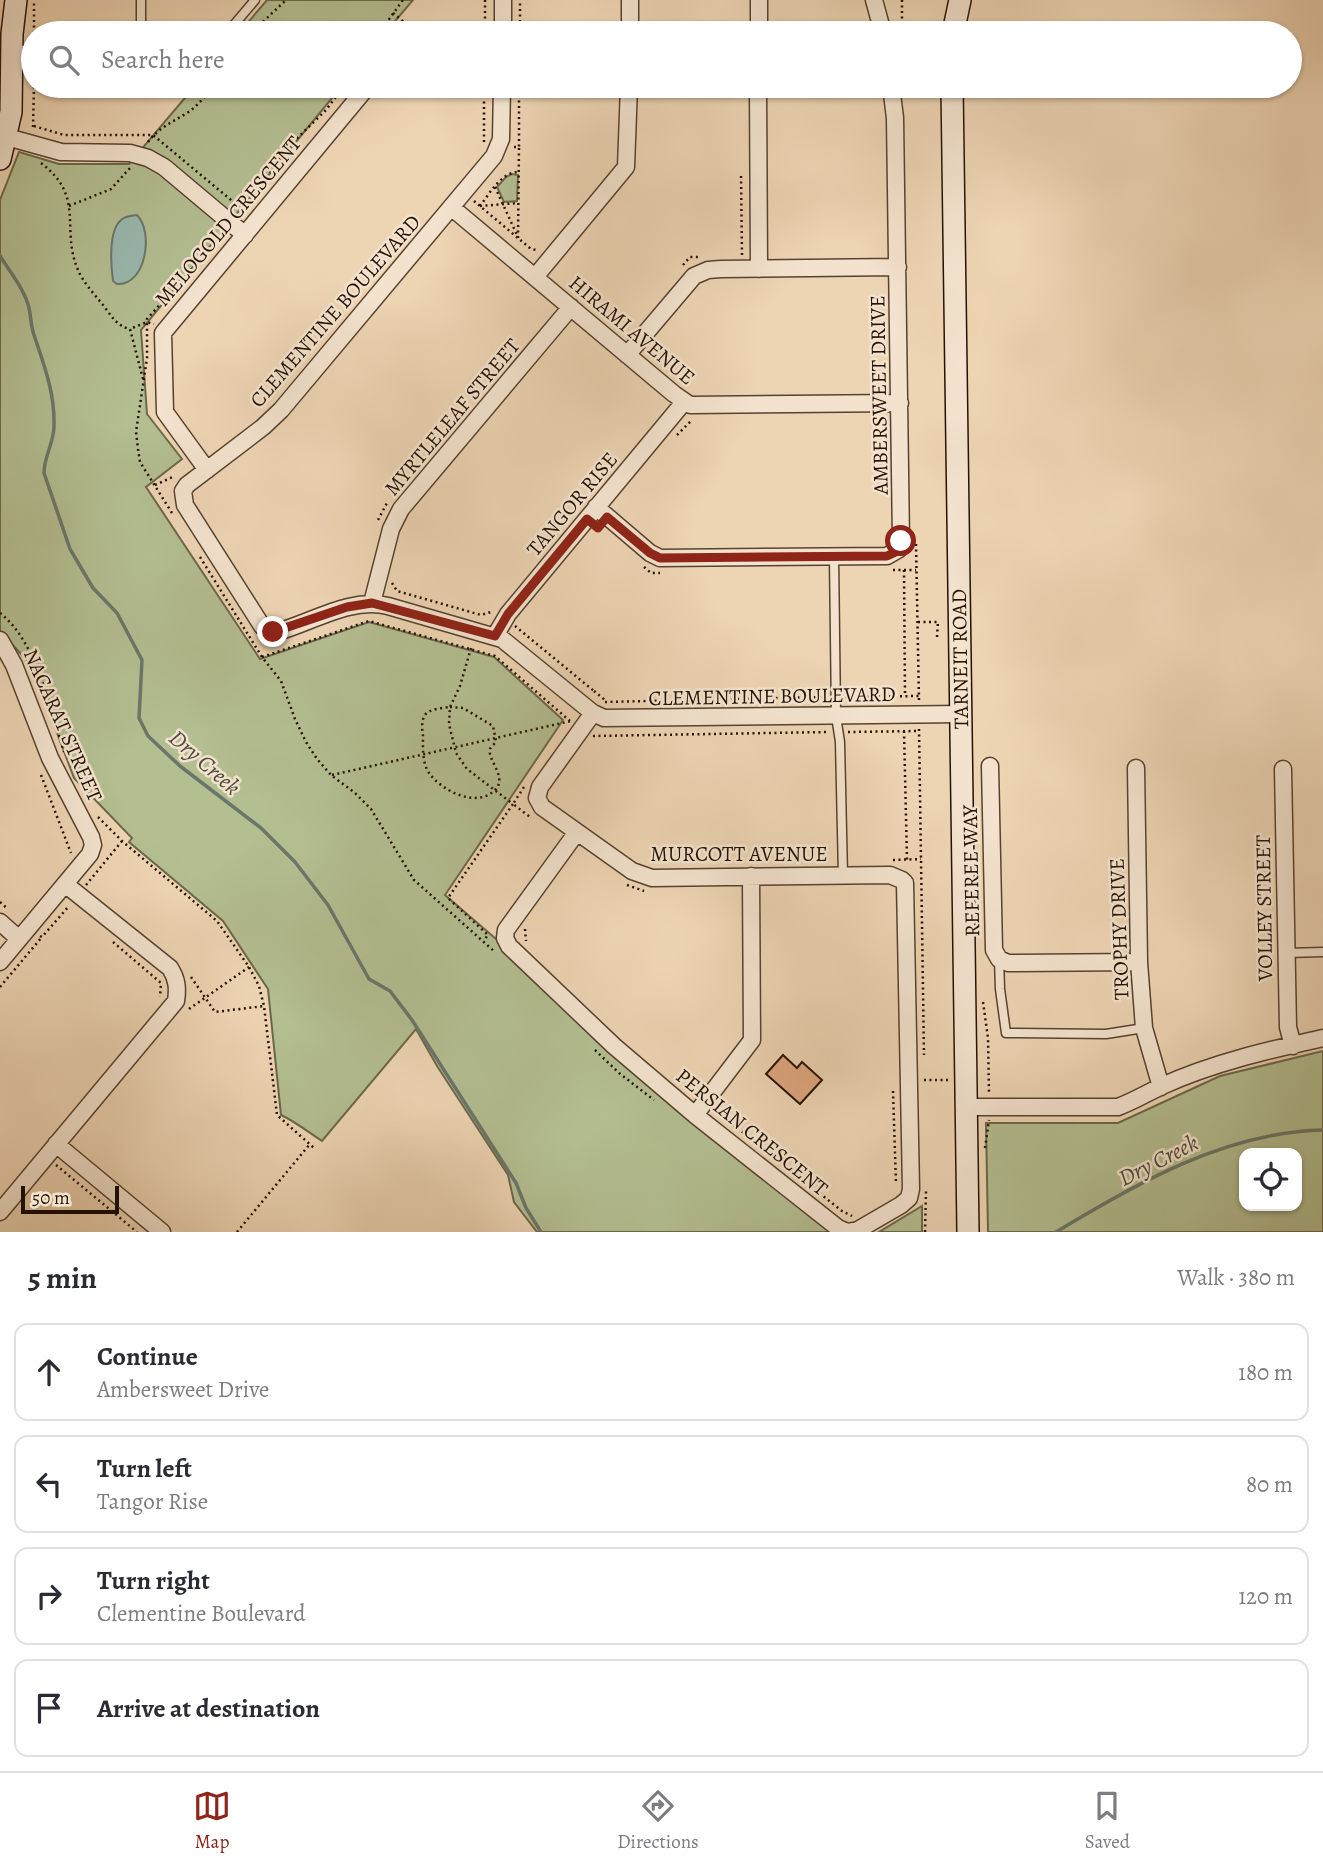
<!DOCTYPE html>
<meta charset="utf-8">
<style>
body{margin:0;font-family:Alegreya,serif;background:#f7f7f7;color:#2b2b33}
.controls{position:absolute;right:21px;bottom:21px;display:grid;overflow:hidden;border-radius:14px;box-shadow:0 2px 5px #0004}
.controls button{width:63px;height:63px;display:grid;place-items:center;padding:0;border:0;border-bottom:2px solid #e1e1e2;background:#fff;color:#2b2b33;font:35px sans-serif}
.scale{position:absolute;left:21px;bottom:18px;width:98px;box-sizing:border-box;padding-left:7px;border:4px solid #251203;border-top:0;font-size:19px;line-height:24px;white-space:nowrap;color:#251203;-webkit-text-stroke:5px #f3e3ce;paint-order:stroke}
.stop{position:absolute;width:21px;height:21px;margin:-16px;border:5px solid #8f2418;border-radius:50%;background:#fff}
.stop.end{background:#8f2418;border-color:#fff;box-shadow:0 2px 7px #0008}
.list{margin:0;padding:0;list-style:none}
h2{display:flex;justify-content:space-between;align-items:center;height:91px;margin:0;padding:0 28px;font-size:30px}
h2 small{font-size:23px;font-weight:400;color:#7c7c81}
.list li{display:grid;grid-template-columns:46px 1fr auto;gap:21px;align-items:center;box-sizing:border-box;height:98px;margin:0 14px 14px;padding:0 14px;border:2px solid #e1e1e2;border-radius:14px}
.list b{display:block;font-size:26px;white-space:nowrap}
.list p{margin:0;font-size:23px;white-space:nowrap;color:#7c7c81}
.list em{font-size:23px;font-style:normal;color:#7c7c81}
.icon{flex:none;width:38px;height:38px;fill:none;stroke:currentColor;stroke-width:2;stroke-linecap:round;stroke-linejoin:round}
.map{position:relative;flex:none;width:1323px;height:1232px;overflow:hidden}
.search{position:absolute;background:#fff;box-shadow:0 2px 5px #0004;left:21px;right:21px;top:21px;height:77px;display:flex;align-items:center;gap:18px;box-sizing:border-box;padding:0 24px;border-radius:38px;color:#7c7c81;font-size:26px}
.sheet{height:539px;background:#fff}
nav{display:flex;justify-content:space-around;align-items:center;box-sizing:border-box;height:98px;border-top:2px solid #e1e1e2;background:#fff;font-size:19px;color:#7c7c81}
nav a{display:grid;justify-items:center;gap:4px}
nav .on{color:#8f2418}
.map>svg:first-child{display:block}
.green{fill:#b3be91;stroke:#6c684a;stroke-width:2;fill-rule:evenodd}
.water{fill:#99b8ae;stroke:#6b766a;stroke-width:2}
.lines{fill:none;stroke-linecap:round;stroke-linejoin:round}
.stream{stroke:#6b766a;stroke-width:3.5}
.building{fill:#dfa77f;stroke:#251203;stroke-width:2}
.lane-casing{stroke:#57422f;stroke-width:11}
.street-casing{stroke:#57422f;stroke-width:19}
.secondary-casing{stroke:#251203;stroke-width:24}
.path{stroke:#251203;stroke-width:2.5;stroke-dasharray:2 3.5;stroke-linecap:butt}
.lane{stroke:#f3e3ce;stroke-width:8}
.street{stroke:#f3e3ce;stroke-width:16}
.secondary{stroke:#f3e3ce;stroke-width:21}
.route{stroke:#8f2418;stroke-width:9}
.labels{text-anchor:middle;stroke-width:5;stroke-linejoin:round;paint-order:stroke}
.street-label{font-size:21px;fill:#251203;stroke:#f3e3ce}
.water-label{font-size:23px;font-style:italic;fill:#4e4c3f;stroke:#f3e3ce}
</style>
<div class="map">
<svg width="1323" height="1232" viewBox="0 0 1323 1232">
<rect width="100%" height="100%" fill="#edd4b3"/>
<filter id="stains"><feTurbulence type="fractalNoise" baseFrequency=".00286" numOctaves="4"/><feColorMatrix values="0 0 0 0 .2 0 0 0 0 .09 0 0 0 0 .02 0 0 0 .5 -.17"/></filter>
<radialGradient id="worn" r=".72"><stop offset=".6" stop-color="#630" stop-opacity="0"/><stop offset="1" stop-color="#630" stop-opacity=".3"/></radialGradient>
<path class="green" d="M267 0H413L385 33H239Z
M195 86H342L141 330 147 414 182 459 146 487 260 659 369 622 494 657 563 720 445 895 836 1232H537L514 1202 508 1175 437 1066 416 1029 322 1141C308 1132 296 1122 281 1115L268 989 223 921 129 842 132 838 74 778 32 666 0 631V200L19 152 59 164H129Z
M512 174 518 175 517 201 504 202 497 187 506 177Z
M1323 1051V1232H988L986 1123H1118L1220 1076ZM1244 1153H1297V1206H1244Z
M922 1206V1232H879Z"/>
<path class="water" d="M137 215C154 232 146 286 117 284L113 281C111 266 108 231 121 220 125 216 132 216 137 215Z"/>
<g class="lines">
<path class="stream" d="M0 256C10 272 25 290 29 308 31 317 31 327 34 335 44 365 55 393 54 426 54 443 44 456 44 473L70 549 93 588 117 613 142 660 139 718 148 736 180 766 261 828 295 862 328 905 369 979 390 991 412 1020 516 1183 526 1208 541 1232
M1056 1232C1137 1183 1226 1132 1323 1130"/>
</g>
<path class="building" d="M783 1055 797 1068 802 1062 822 1080 800 1104 766 1074Z"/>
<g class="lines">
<defs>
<path id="lane" d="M141 33V0
M227 33 255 0
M12 50H33
M834 556 836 716 840 742 843 876
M1286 953 1323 952
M999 959 1000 989 1006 1033 1106 1034 1144 1028"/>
<path id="street" d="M874 0 883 33
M503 33V0
M630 33V0
M759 33V0
M502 86 501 139 494 156 281 410 263 427 187 485 183 491 185 505 262 626 269 632H277C313 622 350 597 388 606L502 639 593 713 604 718 961 714
M758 86 759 269
M7 137 61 152 130 153 148 158 164 167 245 235
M451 207 674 394 690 405 900 403
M535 277 626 167 629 86
M627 355 694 276 708 270 721 269 898 267
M207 470 165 412 163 333 368 86
M596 507 650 553 660 558 887 556 899 549 901 541 895 118 891 86
M372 603 391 529 401 509 571 307
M495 636 508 614 684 402
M0 640 14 665 50 758 91 837 93 845 90 854 0 962
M990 766 994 950 999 959 1008 963 1139 962
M1136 768 1139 962 1144 1028 1161 1087
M1283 769 1288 1027 1293 1046
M577 832 506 930 505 938 509 946 614 1046 695 1115 838 1228 847 1232 858 1230 901 1205 909 1198 911 1189 905 883 902 880 890 875 652 878 632 871 542 807 537 798 540 787 593 713
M0 922 19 939
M966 1107H1118C1134 1101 1147 1093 1162 1086 1212 1063 1269 1050 1323 1038
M695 1115 752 1040 751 876
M56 1144 162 1232
M0 1212 176 1001C178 988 177 979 170 968L65 884"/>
<path id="secondary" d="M953 33 960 0
M952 86 968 1232
M0 159 11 112 12 34 16 0"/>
</defs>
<use href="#lane" class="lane-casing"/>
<use href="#street" class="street-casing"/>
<use href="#secondary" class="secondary-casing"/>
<path class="path" d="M485 0V33
M902 0V33
M393 13 417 33
M34 33V0
M251 33 286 0
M379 33 403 0
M520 33V0
M380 95 388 86
M34 126 64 135H153L243 210
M33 127 34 86
M148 142C159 127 175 121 190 111 199 104 207 94 215 86
M484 142V86
M514 147H519V86
M41 163C86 197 60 228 78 270 83 282 94 294 103 305 111 315 116 326 130 329
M741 176 742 255
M495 187 517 235
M474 201 531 249 537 250
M69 206 111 189 130 168
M480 206C490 193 501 172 519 172
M480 206 518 203
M241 213 253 199 282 153 326 110 344 86
M518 238 519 147
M683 265 690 257H701
M143 379 130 329 147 322 154 324
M677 435 692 420
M155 485 175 476
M172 513 140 462 138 449 136 432 147 358V319L223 234
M378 520 388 501
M916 544 919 701
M200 557 262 657 281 681 295 719 306 742 317 759 331 775 355 793 371 809 414 880 495 952
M644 567 651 573H660
M893 570H916
M904 570 905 696
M392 583 397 591 481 615 491 612
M0 613C37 642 50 708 64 752
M918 622H938L937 637
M515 626 594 691
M471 648 460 686 450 707 449 724 456 753 467 769 513 804 448 898 488 935 484 940
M262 657 369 621 495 656 570 721
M594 691 605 700
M845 697 919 696
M605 702 825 697
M450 707 463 708 493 726 496 741C495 744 491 746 490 749 487 760 508 777 495 790 476 809 441 790 429 773 422 762 423 749 423 736 422 730 421 721 425 715 429 709 443 708 450 707Z
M919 729 924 1055
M904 731 907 860
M848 732 919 731
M593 736 828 732
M41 775 71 853
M332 775 571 721
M524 787 513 804 530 817
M98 817 122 841 217 921 249 967 259 986 264 1006 277 1115 314 1148
M893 860 921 859
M86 885 122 841
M627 885 644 891
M0 902 8 909
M525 929 526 941
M40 936 42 937 69 906
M113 942 161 983 160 997
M191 977 215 1012 264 1006
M0 987 42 937
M983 1002 988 1038 989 1092
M189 1009 249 967
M595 1050 619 1073 654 1100
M924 1080H950
M893 1091 896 1184
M716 1111 842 1211 852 1216
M985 1148 989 1120
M56 1165 137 1232
M237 1232 310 1144
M925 1232 926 1191"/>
<use href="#lane" class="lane"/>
<use href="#street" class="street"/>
<use href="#secondary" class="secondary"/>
</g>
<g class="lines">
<path class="route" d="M273 632 347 607 372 603 495 636 508 614 587 519 598 528 607 517 650 553 660 558 887 556 898 551 901 541"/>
</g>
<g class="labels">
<g class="street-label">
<text transform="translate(228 221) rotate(-50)" y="7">MELOGOLD CRESCENT</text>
<text transform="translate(335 311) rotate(-49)" y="7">CLEMENTINE BOULEVARD</text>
<text transform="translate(632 330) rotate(40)" y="7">HIRAMI AVENUE</text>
<text transform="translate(879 395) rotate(-91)" y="7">AMBERSWEET DRIVE</text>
<text transform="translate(452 417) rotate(-50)" y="7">MYRTLELEAF STREET</text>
<text transform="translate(572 504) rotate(-50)" y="7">TANGOR RISE</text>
<text transform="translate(960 659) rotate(-91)" y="7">TARNEIT ROAD</text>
<text transform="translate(772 696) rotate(-1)" y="7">CLEMENTINE BOULEVARD</text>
<text transform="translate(63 725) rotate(66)" y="7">NACARAT STREET</text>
<text x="739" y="861">MURCOTT AVENUE</text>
<text transform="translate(971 871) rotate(-91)" y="7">REFEREE WAY</text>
<text transform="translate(1264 908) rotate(-91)" y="7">VOLLEY STREET</text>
<text transform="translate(1119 929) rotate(-92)" y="7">TROPHY DRIVE</text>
<text transform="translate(752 1132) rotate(39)" y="7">PERSIAN CRESCENT</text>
</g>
<g class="water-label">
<text transform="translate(205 762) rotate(41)" y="8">Dry Creek</text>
<text transform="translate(1158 1160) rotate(-27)" y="8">Dry Creek</text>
</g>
</g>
<rect width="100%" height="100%" filter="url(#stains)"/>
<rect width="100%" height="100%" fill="url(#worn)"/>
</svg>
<div class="controls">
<button><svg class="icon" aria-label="locate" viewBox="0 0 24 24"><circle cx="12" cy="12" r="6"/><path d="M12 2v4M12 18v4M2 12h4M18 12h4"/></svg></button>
</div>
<div class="scale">50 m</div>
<div class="stop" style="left:901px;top:541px"></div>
<div class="stop end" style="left:273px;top:632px"></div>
<div class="search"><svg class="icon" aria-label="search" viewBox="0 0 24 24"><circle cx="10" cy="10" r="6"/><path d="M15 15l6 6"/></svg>Search here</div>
</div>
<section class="sheet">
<h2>5 min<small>Walk · 380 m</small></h2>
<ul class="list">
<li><svg class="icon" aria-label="ahead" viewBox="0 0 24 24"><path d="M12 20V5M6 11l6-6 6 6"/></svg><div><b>Continue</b><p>Ambersweet Drive</p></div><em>180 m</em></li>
<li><svg class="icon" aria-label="left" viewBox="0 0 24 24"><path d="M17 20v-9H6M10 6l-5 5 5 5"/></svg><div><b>Turn left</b><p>Tangor Rise</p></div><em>80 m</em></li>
<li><svg class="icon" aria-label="right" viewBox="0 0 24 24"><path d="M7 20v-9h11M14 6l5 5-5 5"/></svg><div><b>Turn right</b><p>Clementine Boulevard</p></div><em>120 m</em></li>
<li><svg class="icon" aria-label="arrive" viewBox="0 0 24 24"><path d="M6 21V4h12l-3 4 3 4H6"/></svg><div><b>Arrive at destination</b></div></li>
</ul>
</section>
<nav>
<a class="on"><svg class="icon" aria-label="map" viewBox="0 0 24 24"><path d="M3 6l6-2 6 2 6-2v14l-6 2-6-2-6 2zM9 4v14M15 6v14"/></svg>Map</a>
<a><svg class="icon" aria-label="directions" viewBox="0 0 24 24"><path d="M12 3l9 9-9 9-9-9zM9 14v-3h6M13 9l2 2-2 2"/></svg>Directions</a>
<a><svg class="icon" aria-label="saved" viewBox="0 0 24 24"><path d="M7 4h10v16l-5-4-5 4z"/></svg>Saved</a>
</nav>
